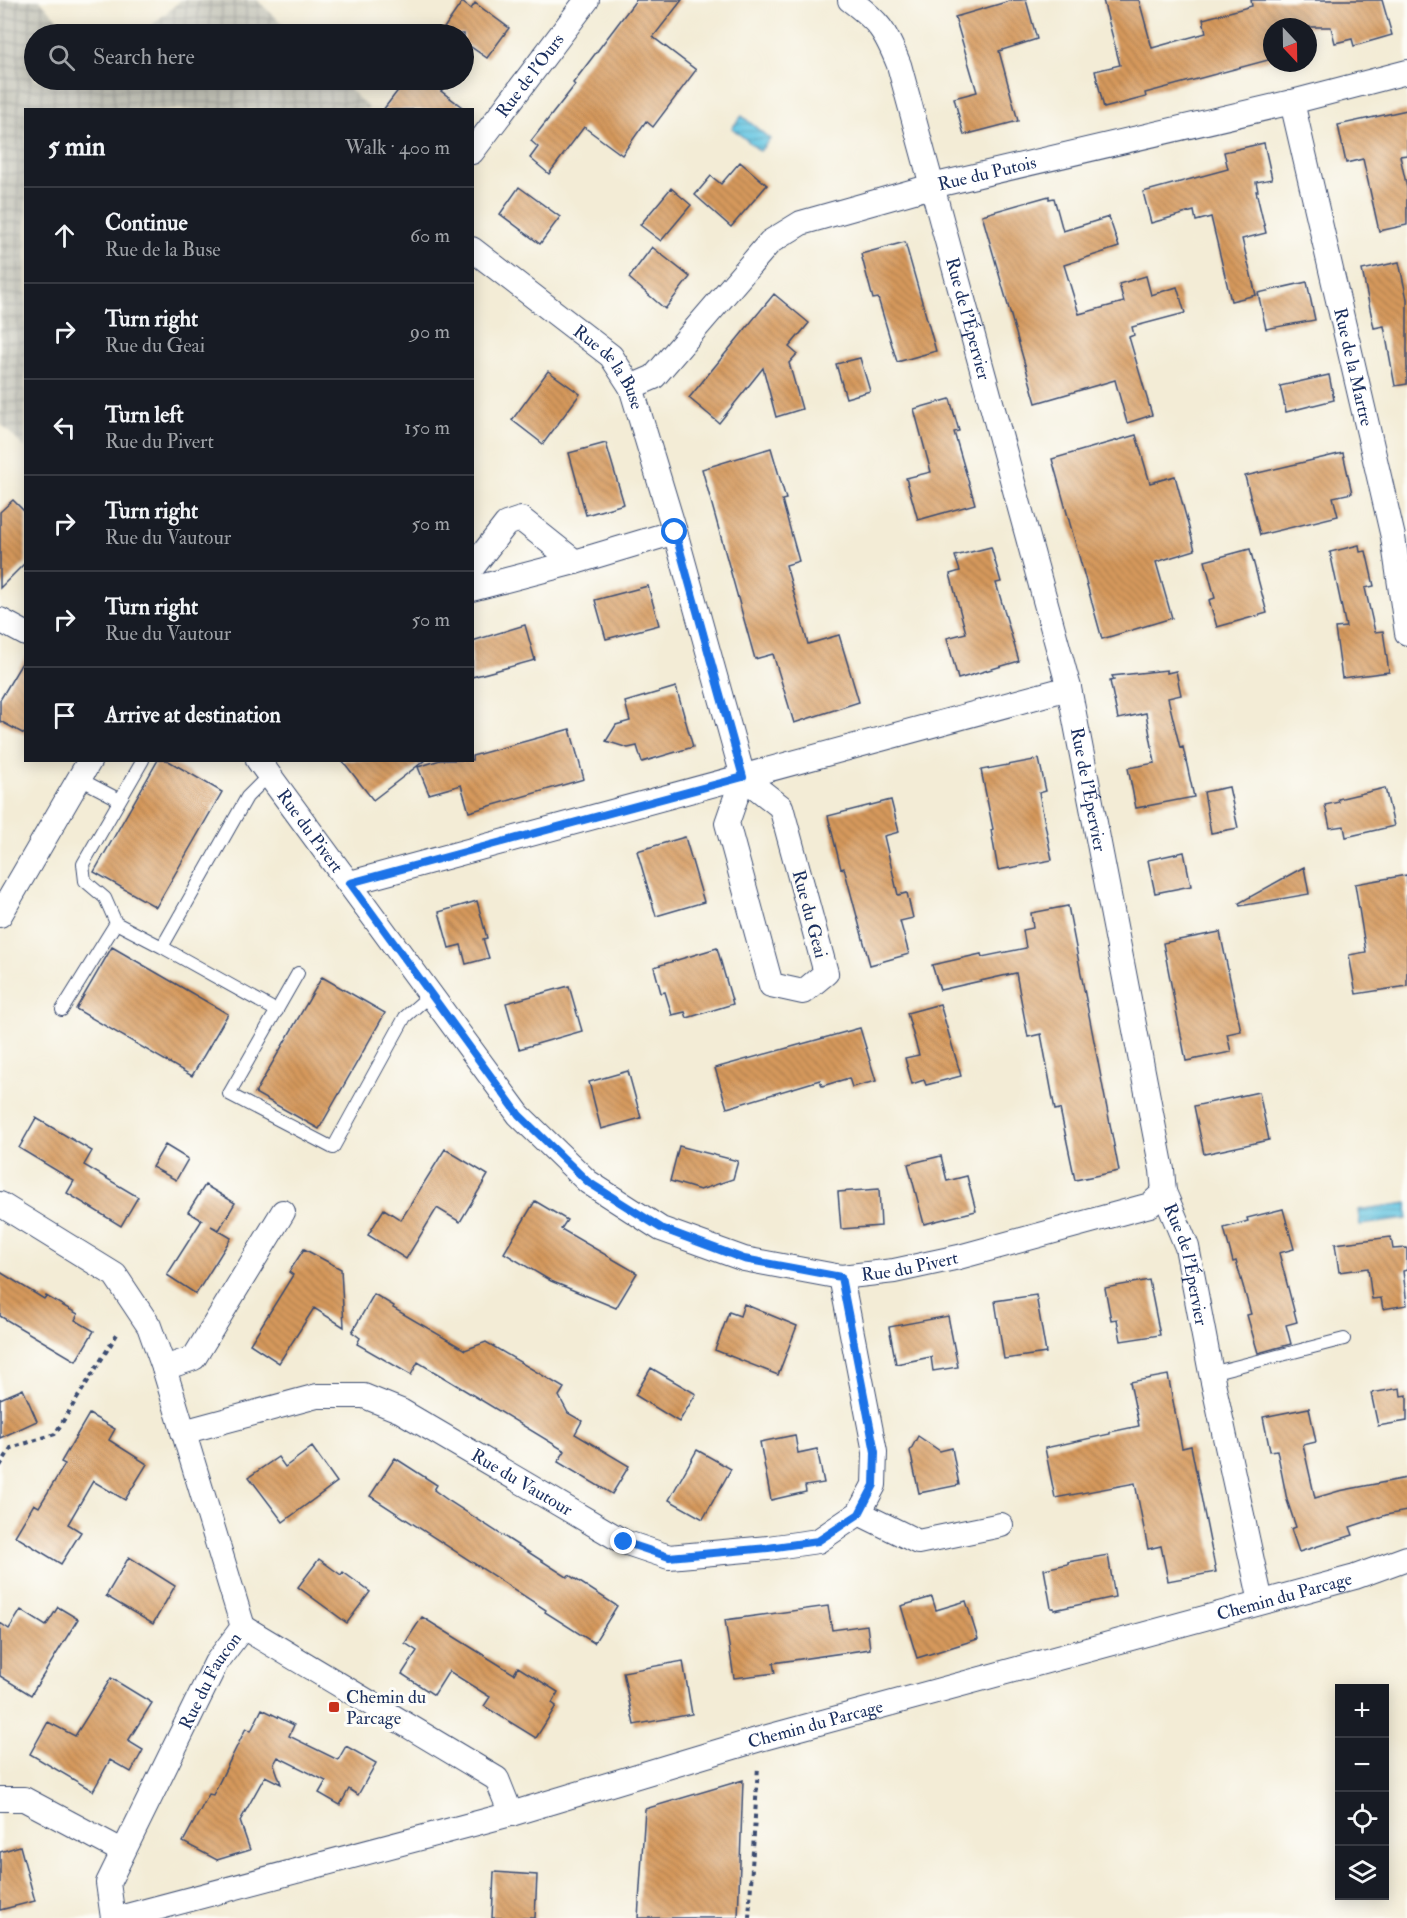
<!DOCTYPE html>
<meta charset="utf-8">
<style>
body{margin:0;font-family:"IM FELL Double Pica",serif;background:#242831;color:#f1f3f6}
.controls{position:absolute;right:18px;bottom:18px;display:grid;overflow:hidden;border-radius:0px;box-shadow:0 3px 15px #0003}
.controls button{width:54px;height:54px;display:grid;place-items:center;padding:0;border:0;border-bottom:2px solid #363941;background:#171b24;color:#f1f3f6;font:30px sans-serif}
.compass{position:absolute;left:1263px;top:18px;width:54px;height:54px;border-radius:50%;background:#171b24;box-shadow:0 3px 15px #0003;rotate:158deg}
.stop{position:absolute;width:18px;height:18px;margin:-14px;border:4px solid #1a73e8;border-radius:50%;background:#fff}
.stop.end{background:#1a73e8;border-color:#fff;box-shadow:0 2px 6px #0008}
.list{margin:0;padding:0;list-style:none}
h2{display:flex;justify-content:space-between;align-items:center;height:78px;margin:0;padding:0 24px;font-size:26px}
h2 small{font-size:20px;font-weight:400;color:#9ea1a6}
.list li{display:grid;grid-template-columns:39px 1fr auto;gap:18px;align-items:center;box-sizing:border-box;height:96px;padding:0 24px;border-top:2px solid #363941}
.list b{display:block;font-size:22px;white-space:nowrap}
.list p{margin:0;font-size:20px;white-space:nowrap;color:#9ea1a6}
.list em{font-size:20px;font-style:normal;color:#9ea1a6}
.icon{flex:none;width:33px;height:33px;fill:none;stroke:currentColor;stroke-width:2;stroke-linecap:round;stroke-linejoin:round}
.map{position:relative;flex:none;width:1407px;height:1918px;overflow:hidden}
.search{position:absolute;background:#171b24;box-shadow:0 3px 15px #0003;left:24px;top:24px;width:450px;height:66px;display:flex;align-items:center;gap:15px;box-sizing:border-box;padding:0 21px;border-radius:33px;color:#9ea1a6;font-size:22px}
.panel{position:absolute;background:#171b24;box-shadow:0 3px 15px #0003;left:24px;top:108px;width:450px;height:654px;border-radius:0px}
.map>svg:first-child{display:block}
.industrial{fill:url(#industrial-grid)}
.water{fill:url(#water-rules);stroke:#407aa0;stroke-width:1.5}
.building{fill:url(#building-back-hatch)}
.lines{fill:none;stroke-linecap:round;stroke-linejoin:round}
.lane-casing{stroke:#3b4b70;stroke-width:14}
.street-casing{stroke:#3b4b70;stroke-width:26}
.path{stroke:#3b4b70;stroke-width:4;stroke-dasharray:4.5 4.5;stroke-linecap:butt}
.lane{stroke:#fff;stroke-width:12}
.street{stroke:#fff;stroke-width:24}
.route{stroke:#1a73e8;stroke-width:8}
.poi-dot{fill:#c8321e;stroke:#fdfcf7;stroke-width:2}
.labels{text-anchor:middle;stroke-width:6;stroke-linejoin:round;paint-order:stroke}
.street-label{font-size:18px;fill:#1b2f5e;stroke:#fdfcf7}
.poi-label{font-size:18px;fill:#1b2f5e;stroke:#fdfcf7;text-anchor:start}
</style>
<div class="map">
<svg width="1407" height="1918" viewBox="0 0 1407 1918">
<defs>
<pattern id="industrial-grid" width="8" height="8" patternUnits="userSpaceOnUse" patternTransform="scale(1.5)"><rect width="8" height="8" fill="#c5c5b9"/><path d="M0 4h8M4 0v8" fill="none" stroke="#9fa09a"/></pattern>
<pattern id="water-rules" width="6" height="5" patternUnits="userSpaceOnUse" patternTransform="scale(1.5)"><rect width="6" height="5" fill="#64c6e2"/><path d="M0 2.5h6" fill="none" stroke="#52a1ba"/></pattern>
<pattern id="building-back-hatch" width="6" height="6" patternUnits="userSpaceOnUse" patternTransform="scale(1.5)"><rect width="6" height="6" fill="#d6995c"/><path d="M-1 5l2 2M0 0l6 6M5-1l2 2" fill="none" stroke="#ad7d4f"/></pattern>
</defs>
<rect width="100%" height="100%" fill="#fdfcf7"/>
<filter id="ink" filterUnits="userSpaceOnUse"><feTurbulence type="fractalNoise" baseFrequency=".0167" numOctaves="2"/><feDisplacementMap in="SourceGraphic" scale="12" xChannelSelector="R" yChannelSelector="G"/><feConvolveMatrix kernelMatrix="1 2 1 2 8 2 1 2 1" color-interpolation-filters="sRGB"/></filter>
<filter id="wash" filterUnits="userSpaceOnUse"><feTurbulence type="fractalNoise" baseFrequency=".008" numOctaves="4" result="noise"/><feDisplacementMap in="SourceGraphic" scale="24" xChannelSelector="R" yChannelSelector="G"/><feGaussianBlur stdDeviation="1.35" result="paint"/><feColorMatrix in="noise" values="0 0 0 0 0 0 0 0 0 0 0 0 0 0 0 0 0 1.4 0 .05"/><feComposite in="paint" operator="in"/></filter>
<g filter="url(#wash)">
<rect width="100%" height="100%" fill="#f3ecd6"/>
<path class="industrial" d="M0 0H40L71 34H34V80H339L370 109 26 110 25 448 0 423Z
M181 0H257L293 34H142Z"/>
<path class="water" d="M742 116 770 139 760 151 732 128Z
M1407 1203V1219L1360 1225 1358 1210Z"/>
<g id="blocks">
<path class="building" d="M636 0H682L653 37 696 70 653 127 646 121 622 155 584 127 549 174 530 158 538 147 531 141 575 85 573 83Z
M1013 0H1026L1037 39 999 51 1018 121 964 135 954 98 977 92 955 17Z
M1103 0H1139L1152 48 1206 33 1203 19 1252 6 1251 0H1382L1392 35 1354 46 1352 39 1335 43 1331 27H1272V59L1145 93 1146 97 1104 108 1095 71 1120 65Z
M462 2 471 9 475 3 509 28 487 58 464 42V34H454L444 28Z
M406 80H450L441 91 466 110H383Z
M1407 110V155L1400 156 1407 188V225L1379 231 1363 159 1346 163 1338 125Z
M1264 143 1272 179 1256 182 1258 191H1256L1266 233 1242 239 1256 295 1231 301 1211 217 1196 221 1194 211 1151 223 1143 192 1228 169 1224 152Z
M740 162 767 185 731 227 695 195 711 176 721 184Z
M519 187 560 217 540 244 500 214Z
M671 188 691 205 661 241 640 225Z
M1049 196V199L1054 198 1063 231 1109 217 1119 247 1064 265 1079 314 1124 302 1119 284 1146 276 1151 295 1177 287 1185 313 1132 327 1134 335 1129 337 1152 415 1127 423 1115 380 1036 403 982 215Z
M905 242 936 351 897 362 878 298 873 299 861 254Z
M652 247 690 277 665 309 629 278Z
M1399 262 1407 299V384L1395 386 1384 326 1374 328 1362 270Z
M1307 282 1315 320 1266 329 1258 293Z
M774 294 809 323 789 347 797 354 789 363 802 409 776 417 763 368 719 423 689 398Z
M860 358 870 391 846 398 836 364Z
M548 371 580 394 543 444 512 420Z
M1329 375 1334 400 1286 412 1280 386Z
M950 399 959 431 954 432 975 504 918 520 906 478 931 472 914 409Z
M1136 435 1150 483 1175 476 1195 550 1156 562 1172 618 1102 639 1052 459Z
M606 443 624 504 586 515 569 453Z
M771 448 786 499 782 500 799 561 786 565 808 644 839 635 859 702 794 723 773 654 755 659 702 469Z
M1343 453 1352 493 1333 497 1338 516 1260 535 1245 476Z
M13 500 26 513V562L0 588V512Z
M1359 545 1360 552 1366 551 1374 586 1365 588 1375 632 1383 631 1389 672 1342 678 1335 628 1346 627 1330 552Z
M991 547 1001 582 996 583 1019 661 958 679 947 638 966 633 950 574 960 571 955 556Z
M1250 549 1267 613 1217 627 1209 600 1215 598 1205 561Z
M648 586 659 625 606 639 595 600Z
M525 625 535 660 472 677V641Z
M26 656V735L0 721V700Z
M1167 670V673L1176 671 1181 695 1168 698 1180 748 1183 747 1194 797 1136 808 1128 768 1155 763 1146 713 1118 719 1110 681 1114 680 1112 676Z
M676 687 693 747 642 762 637 746 628 748 606 741 616 725 630 721 625 702Z
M570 729 584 779 469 812 461 785 429 794 418 767 440 760H472V756Z
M1039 759 1046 791 1039 793 1052 860 998 870 991 830 993 829 981 770Z
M158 760H167L222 792 156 907 94 872Z
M342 760H425L373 800Z
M1229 787 1238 828 1211 833 1204 792Z
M1385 788 1394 826 1346 837 1344 826 1330 828 1325 805 1339 802 1338 799Z
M891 800 899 832 884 836 898 895 907 893 913 918 900 921 909 954 870 965 844 868 841 869 828 816Z
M685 837 704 902 656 916 637 851Z
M1184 852 1191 886 1155 893 1148 860Z
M1304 867 1309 894 1240 906 1239 903Z
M1407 875V986L1356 994 1349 955 1366 952 1355 884Z
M477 901 487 938 483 939 489 958 466 964 461 945 449 948 439 912Z
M1068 906 1119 1171 1075 1180 1060 1109 1055 1110 1041 1034 1028 1037 1016 973 940 990 932 965 981 954 982 957 1026 948 1023 930 1033 928 1031 913Z
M1220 932 1241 1031 1227 1034 1231 1052 1186 1061 1163 943Z
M112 947 228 1014 192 1076 76 1009Z
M717 948 733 1004 687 1018 685 1012 672 1015 665 992 661 993 654 967Z
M322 977 385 1013 319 1129 255 1093Z
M569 986 582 1031 519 1049 506 1003Z
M940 1004 961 1076 926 1085 924 1080 912 1084 905 1058 919 1055 907 1013Z
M860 1028 876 1081 852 1087 849 1078 822 1086 820 1080 727 1108 715 1068Z
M628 1071 641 1118 601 1129 589 1082Z
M1259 1092 1269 1140 1204 1154 1194 1106Z
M36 1118 92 1151 84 1165 138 1197 121 1226 67 1193 74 1181 19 1148Z
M165 1145 188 1159 176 1180 152 1167Z
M679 1146 738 1161 733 1179 700 1190 670 1181Z
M445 1149 488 1175 460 1222 437 1208 406 1259 368 1235 384 1209 401 1220Z
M941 1156 947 1181 967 1176 976 1211 924 1224 908 1164Z
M205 1185 235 1203 219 1230 211 1226 231 1238 196 1294 167 1275 202 1220 188 1212Z
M879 1189 881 1226 841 1229 838 1192Z
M535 1201 567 1220 561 1229 637 1273 616 1308 551 1281 504 1253Z
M1283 1209 1294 1249 1279 1253 1297 1322 1286 1325 1291 1344 1258 1353 1247 1315 1251 1314 1236 1261 1233 1262 1224 1228 1248 1221 1247 1218Z
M1391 1237 1393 1249 1407 1248V1270L1403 1271 1407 1305 1383 1309 1381 1298 1372 1299 1368 1268 1339 1272 1335 1244Z
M304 1249 341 1269 344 1327 314 1308 279 1363 250 1344 293 1275 289 1272Z
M0 1272 44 1299 46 1296 78 1314 75 1320 94 1331 76 1361 0 1316Z
M1149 1280 1160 1335 1121 1341 1117 1319 1111 1320 1105 1288Z
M374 1294 394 1306 393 1308 465 1350 486 1342 564 1388 559 1396 568 1413 582 1421 575 1434 629 1466 612 1494 558 1462 565 1451 448 1380 418 1362 411 1375 357 1344 360 1338 352 1332Z
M1036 1295 1046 1353 1004 1359 995 1301Z
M744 1304 797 1326 778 1375 715 1350 729 1312 740 1316Z
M948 1316 958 1367 933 1371 931 1357 896 1364 889 1327Z
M651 1368 696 1394 679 1422 635 1395Z
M1168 1375 1182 1448 1191 1446 1216 1572 1168 1581 1161 1546 1148 1549 1135 1483 1055 1498 1045 1448 1110 1434V1432L1139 1426 1130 1382Z
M1400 1388 1401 1396 1407 1395V1421L1378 1426 1371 1393Z
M23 1389 37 1421 0 1438V1399Z
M1309 1408 1316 1442 1303 1445 1315 1498 1339 1491 1407 1478V1511L1386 1515 1350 1527 1353 1535 1299 1552 1291 1529 1296 1527 1287 1500 1277 1450 1270 1451 1263 1417Z
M89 1414 115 1429 109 1440 147 1464 125 1500 93 1481 68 1524 81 1532 61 1564 15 1536 34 1504 39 1507 65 1464 61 1462Z
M795 1435 798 1453 817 1449 824 1483 805 1486 806 1492 771 1500 760 1442Z
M918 1436 940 1451 952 1448 959 1485 919 1493 910 1451Z
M312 1447 337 1482 283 1522 249 1477 278 1457 285 1467Z
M697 1450 731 1469 703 1519 669 1500Z
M395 1458 437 1485 434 1490 449 1501 567 1577 569 1575 617 1606 594 1643 545 1612 546 1610 370 1496Z
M1108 1555 1115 1597 1054 1610V1608H1051L1044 1569 1068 1564V1562Z
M129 1557 175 1586 153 1624 106 1596Z
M319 1559 341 1575 343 1572 370 1592 347 1623 298 1587Z
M932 1597 936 1610 966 1601 978 1639 917 1658 901 1606Z
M828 1606 832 1630 867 1625 870 1649 773 1663 775 1673 734 1678 725 1620Z
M58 1607 78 1619 31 1695 0 1676V1623L9 1629 21 1610 46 1626Z
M422 1617 514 1674 518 1667 558 1692 552 1703 556 1706 536 1738 484 1706 490 1697 449 1671 434 1695 402 1674 417 1651 405 1643Z
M683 1661 692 1714 634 1725 623 1672Z
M111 1678 152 1703 128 1741 143 1750 131 1772 110 1760 93 1791 30 1754 48 1722 75 1736Z
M262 1709 294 1725 289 1736 338 1760 346 1746 376 1763 358 1795 349 1789 340 1805 319 1793 326 1781 278 1757 274 1764 281 1784 265 1776 240 1821 250 1850 217 1860 183 1842 209 1794 213 1795 246 1728 251 1731Z
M743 1780 738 1918H638L645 1809Z
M20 1846 35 1901 0 1910V1852Z
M494 1872 537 1875 535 1918H492Z"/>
</g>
</g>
<g filter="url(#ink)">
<use href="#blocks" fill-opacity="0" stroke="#3b4b70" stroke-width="1.5"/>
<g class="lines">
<defs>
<path id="lane" d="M269 775 247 797 162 947 277 1011
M80 779 120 800
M116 923 105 898 85 881 83 864 143 760
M298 973 229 1094 333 1148 405 1017 431 994
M62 1010 116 923 162 947
M1211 1373 1344 1339"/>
<g id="street">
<path id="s1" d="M850 0C879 22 885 30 899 65L1069 688 1162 1170 1164 1192 1187 1247 1211 1373 1261 1602"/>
<path id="s2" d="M1292 102 1393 537 1407 633"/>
<path id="s3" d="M472 152 587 0"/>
<path id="s4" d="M472 249 611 356 631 387 675 532 743 777"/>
<path id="s5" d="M631 387 654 377 770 242 801 223 932 186 1292 102 1407 72"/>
<path d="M472 568 506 524 521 519 575 562"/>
<path d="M472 589 575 562 675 532"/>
<path d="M0 620 26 634"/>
<path id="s6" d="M258 760 519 1115 588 1182 661 1229 744 1259 841 1277 894 1271 959 1257 1150 1205 1164 1192"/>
<path d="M743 777 781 807 826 973 803 992 771 985 727 823Z"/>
<path d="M350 883 1069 688"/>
<path d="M0 915 90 760"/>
<path d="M0 1204 115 1275 149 1326 164 1368 243 1627"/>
<path d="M164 1368 194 1358 283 1212"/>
<path id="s7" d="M183 1432 317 1396H364L401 1411 624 1542 669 1557 768 1548 818 1541 859 1513 874 1485 875 1452 841 1277"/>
<path d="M859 1513 918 1542 1001 1525"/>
<path d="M243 1627 497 1779 511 1814"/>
<path d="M0 1799H24L122 1851"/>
<path id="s8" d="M113 1918 108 1883 216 1663 243 1627"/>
<path id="s9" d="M119 1918 511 1814 760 1739 1355 1577 1407 1558"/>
</g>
</defs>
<use href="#lane" class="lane-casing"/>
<use href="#street" class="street-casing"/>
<path class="path" d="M0 1466 11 1448 55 1434 119 1331
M749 1918 758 1766"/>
<use href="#lane" class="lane"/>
<use href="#street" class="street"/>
</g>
</g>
<g class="lines" filter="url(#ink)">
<path class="route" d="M624 1542 669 1557 768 1548 818 1541 859 1514 874 1485 875 1452 841 1277 744 1259 661 1228 588 1182 519 1115 350 883 743 777 675 532"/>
</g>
<rect class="poi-dot" x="328" y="1701" width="12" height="12" rx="3"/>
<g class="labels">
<g class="street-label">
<text dy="6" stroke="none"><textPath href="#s3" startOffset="96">Rue de l'Ours</textPath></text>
<text dy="6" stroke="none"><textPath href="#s5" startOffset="432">Rue du Putois</textPath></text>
<text dy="6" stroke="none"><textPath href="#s1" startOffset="346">Rue de l'Épervier</textPath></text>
<text dy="6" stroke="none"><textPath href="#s2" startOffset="272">Rue de la Martre</textPath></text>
<text dy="6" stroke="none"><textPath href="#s4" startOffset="183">Rue de la Buse</textPath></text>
<text dy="6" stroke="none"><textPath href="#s1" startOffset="832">Rue de l'Épervier</textPath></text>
<text dy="6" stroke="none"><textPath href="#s6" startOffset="88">Rue du Pivert</textPath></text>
<text transform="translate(810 914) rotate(75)" y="6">Rue du Geai</text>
<text dy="6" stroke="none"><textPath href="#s6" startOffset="880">Rue du Pivert</textPath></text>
<text dy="6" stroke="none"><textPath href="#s1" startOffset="1318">Rue de l'Épervier</textPath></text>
<text dy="6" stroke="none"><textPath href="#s7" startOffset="366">Rue du Vautour</textPath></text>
<text dy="6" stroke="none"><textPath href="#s9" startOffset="1209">Chemin du Parcage</textPath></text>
<text dy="6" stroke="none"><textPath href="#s8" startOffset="262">Rue du Faucon</textPath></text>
<text dy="6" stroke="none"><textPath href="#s9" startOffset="723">Chemin du Parcage</textPath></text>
</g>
<g class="poi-label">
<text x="346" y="1703">Chemin du<tspan x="346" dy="21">Parcage</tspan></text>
</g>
</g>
</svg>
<div class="controls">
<button>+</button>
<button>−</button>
<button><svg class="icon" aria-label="locate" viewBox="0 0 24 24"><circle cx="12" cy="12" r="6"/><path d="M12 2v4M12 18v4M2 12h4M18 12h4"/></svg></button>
<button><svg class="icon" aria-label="layers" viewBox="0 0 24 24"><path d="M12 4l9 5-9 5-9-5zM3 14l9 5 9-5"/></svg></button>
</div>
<svg class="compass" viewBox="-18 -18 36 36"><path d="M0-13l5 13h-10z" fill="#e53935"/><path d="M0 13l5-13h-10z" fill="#9ea1a6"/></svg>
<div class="stop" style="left:675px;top:532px"></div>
<div class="stop end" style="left:624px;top:1542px"></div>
<div class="search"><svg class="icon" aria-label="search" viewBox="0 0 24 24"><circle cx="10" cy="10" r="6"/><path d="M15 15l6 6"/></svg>Search here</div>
<section class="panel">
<h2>5 min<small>Walk · 400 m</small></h2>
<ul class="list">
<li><svg class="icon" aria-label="ahead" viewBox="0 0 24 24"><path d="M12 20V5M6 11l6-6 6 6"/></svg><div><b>Continue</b><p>Rue de la Buse</p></div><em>60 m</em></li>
<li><svg class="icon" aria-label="right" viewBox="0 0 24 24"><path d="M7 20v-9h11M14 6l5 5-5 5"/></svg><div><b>Turn right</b><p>Rue du Geai</p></div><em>90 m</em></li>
<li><svg class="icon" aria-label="left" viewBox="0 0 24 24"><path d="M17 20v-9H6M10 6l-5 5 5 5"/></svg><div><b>Turn left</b><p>Rue du Pivert</p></div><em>150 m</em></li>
<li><svg class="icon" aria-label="right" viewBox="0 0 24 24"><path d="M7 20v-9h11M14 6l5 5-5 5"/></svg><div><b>Turn right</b><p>Rue du Vautour</p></div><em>50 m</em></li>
<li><svg class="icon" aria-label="right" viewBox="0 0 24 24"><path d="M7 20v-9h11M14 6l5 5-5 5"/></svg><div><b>Turn right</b><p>Rue du Vautour</p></div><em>50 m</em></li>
<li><svg class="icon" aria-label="arrive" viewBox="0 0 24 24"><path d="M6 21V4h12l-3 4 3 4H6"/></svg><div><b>Arrive at destination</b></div></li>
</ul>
</section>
</div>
